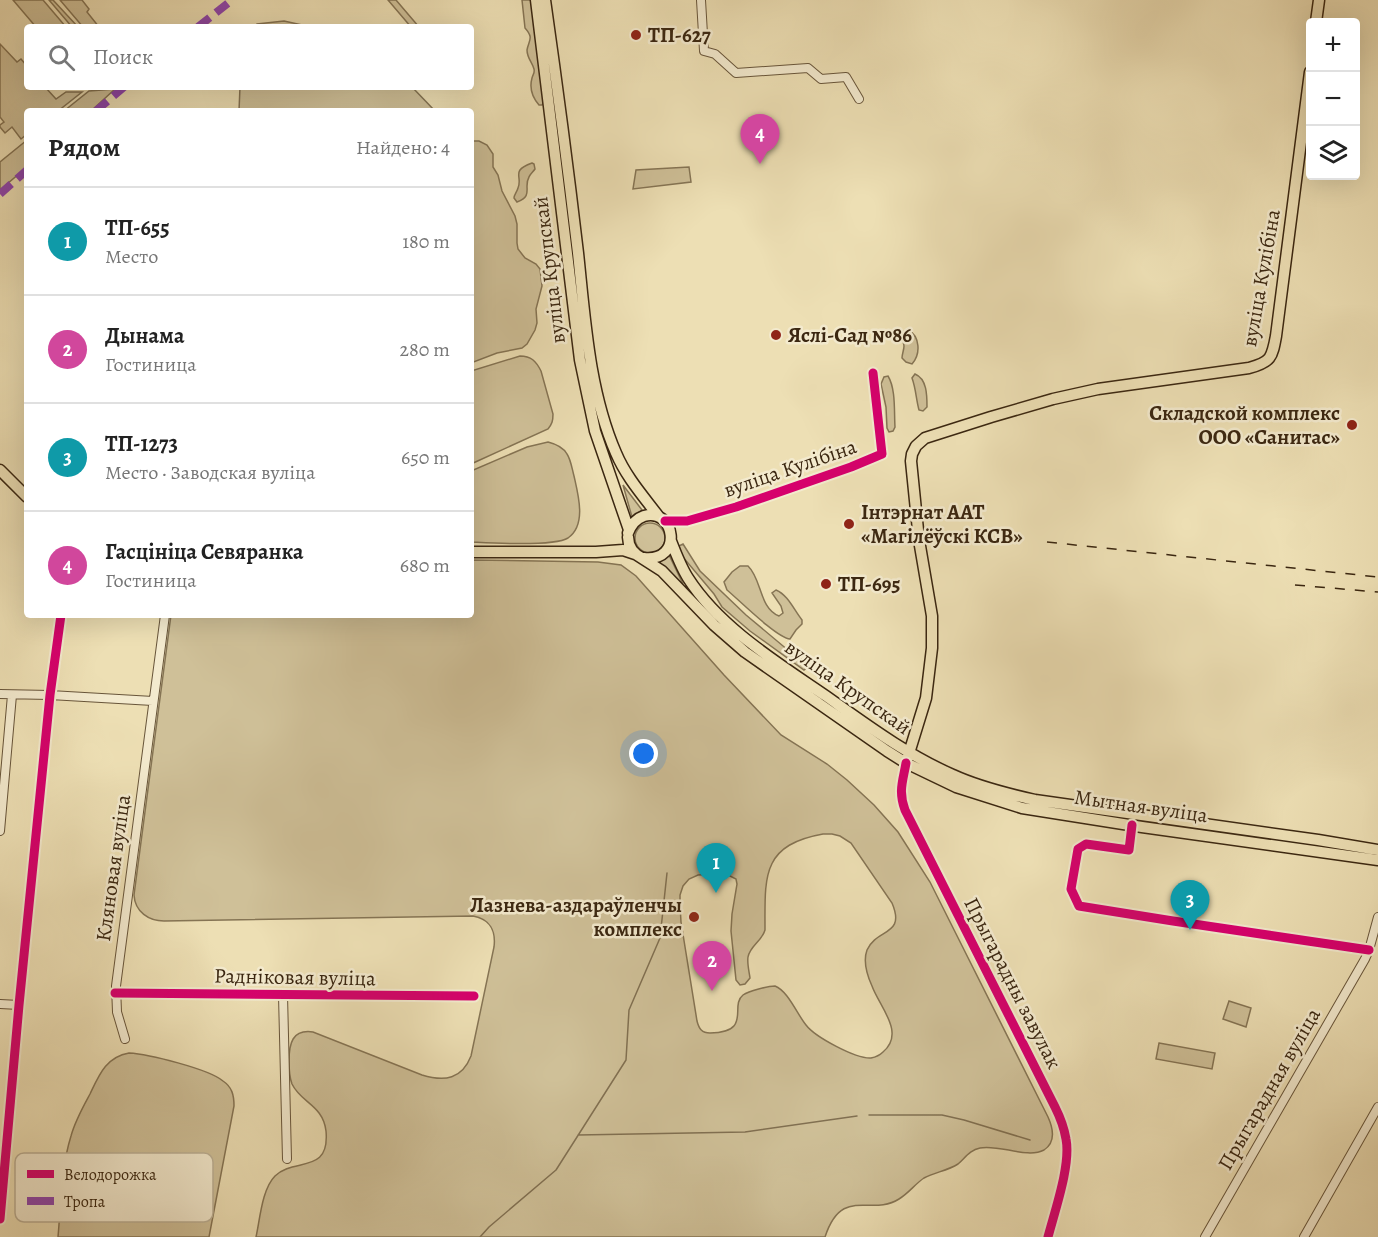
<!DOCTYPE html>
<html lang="ru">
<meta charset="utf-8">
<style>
body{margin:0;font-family:Alegreya,serif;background:#f2f2f2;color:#222}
.controls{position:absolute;right:18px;top:18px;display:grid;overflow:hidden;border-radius:6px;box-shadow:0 6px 24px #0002}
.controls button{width:54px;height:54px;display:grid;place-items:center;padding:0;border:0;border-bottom:2px solid #e0e0e0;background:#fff;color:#222;font:30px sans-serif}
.you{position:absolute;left:644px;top:754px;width:21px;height:21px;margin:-15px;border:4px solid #fff;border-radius:50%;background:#1a73e8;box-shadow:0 0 0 9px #1a73e833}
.badge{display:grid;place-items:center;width:39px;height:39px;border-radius:50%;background:#d93025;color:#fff;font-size:20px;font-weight:700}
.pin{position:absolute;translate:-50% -50px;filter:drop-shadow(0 2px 3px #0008)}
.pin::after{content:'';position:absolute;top:32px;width:21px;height:18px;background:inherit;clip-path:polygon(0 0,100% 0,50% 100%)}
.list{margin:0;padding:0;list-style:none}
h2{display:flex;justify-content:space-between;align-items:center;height:78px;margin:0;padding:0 24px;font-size:26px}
h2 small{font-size:20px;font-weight:400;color:#767676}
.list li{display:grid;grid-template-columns:39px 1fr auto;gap:18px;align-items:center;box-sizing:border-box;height:108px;padding:0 24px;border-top:2px solid #e0e0e0}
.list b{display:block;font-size:22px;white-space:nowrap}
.list p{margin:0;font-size:20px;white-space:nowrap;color:#767676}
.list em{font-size:20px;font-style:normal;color:#767676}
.icon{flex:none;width:33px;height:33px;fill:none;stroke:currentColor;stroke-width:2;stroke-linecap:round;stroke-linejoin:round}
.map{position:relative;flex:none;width:1378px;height:1237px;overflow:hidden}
.search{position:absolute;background:#fff;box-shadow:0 6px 24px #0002;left:24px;top:24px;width:450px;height:66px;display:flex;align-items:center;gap:15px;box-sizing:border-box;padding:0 21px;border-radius:6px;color:#767676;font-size:22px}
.panel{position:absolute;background:#fff;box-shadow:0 6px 24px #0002;left:24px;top:108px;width:450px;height:510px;border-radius:6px}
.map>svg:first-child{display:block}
.green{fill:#cfc098;stroke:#857454;stroke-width:1.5;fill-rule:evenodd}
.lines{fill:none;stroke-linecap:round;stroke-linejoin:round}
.stream{stroke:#817052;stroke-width:1.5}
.minor-casing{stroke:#68553a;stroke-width:10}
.major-casing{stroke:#3b2711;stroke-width:13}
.minor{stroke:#f3eace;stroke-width:8}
.major{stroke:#eddfb4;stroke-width:10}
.rail{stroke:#3b2711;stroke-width:1.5;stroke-dasharray:10 10;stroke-linecap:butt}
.quiet{stroke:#8e44ad;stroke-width:8;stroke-dasharray:15 8;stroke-linecap:butt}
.cycleway-casing{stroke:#f3eace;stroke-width:13}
.cycleway{stroke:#d6006c;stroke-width:9}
.poi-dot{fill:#8f2418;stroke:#f3eace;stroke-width:2}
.labels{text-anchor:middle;stroke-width:5;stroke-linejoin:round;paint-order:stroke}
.poi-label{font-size:21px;font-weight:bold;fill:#3b2711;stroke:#f3eace;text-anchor:start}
.street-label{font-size:21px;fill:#3b2711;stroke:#f3eace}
.key{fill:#f3eace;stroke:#bcb095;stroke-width:1.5}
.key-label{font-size:16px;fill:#3b2711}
</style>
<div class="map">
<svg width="1378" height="1237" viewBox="0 0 1378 1237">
<rect width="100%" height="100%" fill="#eddfb4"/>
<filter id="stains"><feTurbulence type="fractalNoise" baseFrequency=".00333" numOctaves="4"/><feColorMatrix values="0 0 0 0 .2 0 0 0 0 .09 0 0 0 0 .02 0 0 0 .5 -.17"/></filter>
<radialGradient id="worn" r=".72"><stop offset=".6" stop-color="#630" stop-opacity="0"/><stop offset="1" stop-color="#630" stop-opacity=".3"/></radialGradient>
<path class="green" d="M13 0H43L66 27H36Z
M49 0H53L78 27H72Z
M60 0H82L89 9 87 12 99 27H83Z
M388 0H396L419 27H411Z
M522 0H532L544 102 542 105H539C532 97 529 89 532 78 533 74 535 73 534 69 532 62 527 58 527 50 529 40 534 38 525 28Z
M284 21 311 27H254L257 24Z
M0 44 17 62 21 59 27 66V87H45L56 99 66 92H82L58 111H27V134L21 139 12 127 5 133 0 127V125L4 122 0 117Z
M240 87H412L435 111H239Z
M115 89 91 111H64L89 91Z
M27 140V167L0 190V162Z
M471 141H479L487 145 493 154V167L498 175 502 191 515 216 517 224V243L518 249 525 258 536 264 540 269 542 286 536 309 537 323 535 330 527 344 522 348 497 353 471 363Z
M532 163 534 164 535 169C533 172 530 174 529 177 523 187 534 196 517 202L514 198C514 195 517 192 518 188 523 176 510 171 532 163Z
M689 167 691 182 633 189 636 170Z
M908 330C920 336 921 354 912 364L906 362 902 358C902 354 904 350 904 346 903 338 900 341 904 331Z
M520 356C531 356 536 361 541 371L553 414C553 421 552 424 548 429L471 464V371Z
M915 374C927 379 927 395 927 407L923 411 919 410C916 399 916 389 912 378Z
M888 376C896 389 894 412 895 427L893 431 889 432 887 428 886 407 881 384 884 377Z
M548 442C556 444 563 447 567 454 571 460 572 469 574 476 578 494 587 525 568 538 554 547 492 543 471 542V471L527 447Z
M623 485 642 510 632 517Z
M635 538a15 15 0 1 1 30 0a15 15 0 1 1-30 0Z
M683 544 700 571 746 615 789 651 825 672 822 676 808 667 804 670 750 631 722 607 714 594 682 556 679 546Z
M669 555 683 584 658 562Z
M471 560 598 562 621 565 636 576 724 675 781 735 827 764 847 780 874 805 898 832 930 882 1048 1117C1053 1128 1056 1142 1044 1150 1027 1159 999 1144 980 1148 970 1150 965 1158 958 1164 947 1171 935 1172 924 1178 915 1184 909 1193 899 1199 871 1217 842 1185 825 1237H256C260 1219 262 1189 275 1176 294 1157 330 1175 326 1131 323 1105 301 1103 292 1084 289 1076 289 1069 289 1061 289 1044 292 1029 313 1032L422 1075C445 1082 462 1079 471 1056L494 947C496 931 490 919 473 916L164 921C149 921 135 912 134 895L171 615H471ZM823 834H832L840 836 851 843 892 903C906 936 877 928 867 950 863 961 867 975 872 986 879 1006 906 1033 883 1052 880 1055 876 1057 871 1058 856 1059 815 1037 806 1025 797 1014 788 991 775 986 768 986 749 991 743 995 729 1006 753 1032 710 1033 702 1033 699 1029 697 1021L681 922 680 905V895L683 886 689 879 698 875 714 874 730 876 736 879 737 884 732 914 731 931 736 980 740 985 745 984 750 978C749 971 747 963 748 957 750 946 762 941 765 930 765 877 761 845 823 834Z
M740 566H748C762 579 759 608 779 616L783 613 781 606 772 593 776 590C788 595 794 610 802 620V624L796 630 790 639C777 638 739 600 727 590L724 582 732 572Z
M1229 1001 1251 1008 1246 1027 1223 1019Z
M1159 1043 1215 1053 1212 1069 1156 1059Z
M129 1053C148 1054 209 1069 223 1081 232 1087 234 1095 234 1106L209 1237H58C61 1204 61 1168 71 1136 75 1121 83 1107 90 1094 99 1075 106 1057 129 1053Z"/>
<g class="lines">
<path class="stream" d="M869 1115H942L964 1120 1030 1140
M578 1135 745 1132 857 1116
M480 1237 489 1227 556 1170 626 1060 629 1010 660 938 667 873"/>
<defs>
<path id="minor" d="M701 0 704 51 715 54 736 73 808 68 821 79 846 77 859 99
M665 521H687L736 507 851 467 882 454 873 373
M0 694 50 695 153 701
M906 763C903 781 898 791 905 810L1055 1107C1060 1117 1064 1127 1066 1139 1071 1165 1055 1210 1048 1237
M1132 825 1129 850 1086 844 1078 849 1071 889 1079 906 1173 921 1369 950
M0 831 12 695
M115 993 474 996
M283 995 287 1159
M0 1004 19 1005
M125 1039 117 1012 116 986 165 615
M0 1219 19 1005 50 695 61 615
M1205 1237 1365 959 1369 950 1378 917
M1304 1237 1378 1107"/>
<path id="major" d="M536 0 580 360 595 431 629 530
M545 0C557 84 568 168 578 253 585 319 589 391 616 453 626 477 644 497 659 517
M1316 22 1319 0
M0 470 27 497
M628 533C631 525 635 519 644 516 675 507 684 562 644 558
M628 537 629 544 632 550 637 555 662 571 714 625 745 652 887 751 906 763 956 787 1022 808 1142 827 1378 860
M671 541C676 554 681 567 688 578 720 628 778 663 826 696 867 725 907 755 953 775 979 787 1008 794 1035 800L1318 840 1378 850
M471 552H596L623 550 635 554
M906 763 926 698 932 648V616L919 540 911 461 912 454 916 446 925 438 991 417 1053 399 1098 389 1249 368C1271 362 1272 358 1276 336L1310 72"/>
</defs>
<use href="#minor" class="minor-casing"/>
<use href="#major" class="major-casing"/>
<use href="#minor" class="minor"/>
<use href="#major" class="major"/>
<path class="rail" d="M1047 542 1378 577
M1295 585 1378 592"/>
<path class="quiet" d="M198 27 232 0
M96 111 124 87
M0 194 27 170"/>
<defs>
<path id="cycleway" d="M665 521H687L736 507 851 467 882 454 873 373
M906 763C903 781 898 791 905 810L1055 1107C1060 1117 1064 1127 1066 1139 1071 1165 1055 1210 1048 1237
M1132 825 1129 850 1086 844 1078 849 1071 889 1079 906 1173 921 1369 950
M115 993 474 996
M0 1219 19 1005 50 695 61 615"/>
</defs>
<use href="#cycleway" class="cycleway-casing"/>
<use href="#cycleway" class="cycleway"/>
</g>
<g class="poi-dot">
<circle cx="636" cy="35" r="6"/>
<circle cx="776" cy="335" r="6"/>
<circle cx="1352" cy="425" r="6"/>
<circle cx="849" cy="524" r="6"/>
<circle cx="826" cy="584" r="6"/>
<circle cx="694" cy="917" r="6"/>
</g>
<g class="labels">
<g class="poi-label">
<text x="648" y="42">ТП-627</text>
<text x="788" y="342">Яслі-Сад №86</text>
<text x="1340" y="420" text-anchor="end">Складской комплекс<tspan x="1340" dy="24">ООО «Санитас»</tspan></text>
<text x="861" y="519">Інтэрнат ААТ<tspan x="861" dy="24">«Магілёўскі КСВ»</tspan></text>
<text x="838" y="591">ТП-695</text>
<text x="682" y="912" text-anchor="end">Лазнева-аздараўленчы<tspan x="682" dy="24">комплекс</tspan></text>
</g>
<g class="street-label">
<text transform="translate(549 270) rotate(-97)" y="7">вуліца Крупскай</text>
<text transform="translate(1261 278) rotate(-80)" y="7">вуліца Кулібіна</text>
<text transform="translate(790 468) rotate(-19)" y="7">вуліца Кулібіна</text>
<text transform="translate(848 687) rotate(35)" y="7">вуліца Крупскай</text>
<text transform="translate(1141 806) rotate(8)" y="7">Мытная вуліца</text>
<text transform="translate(113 868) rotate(-82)" y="7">Кляновая вуліца</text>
<text transform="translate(295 977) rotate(1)" y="7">Радніковая вуліца</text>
<text transform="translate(1013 983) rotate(63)" y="7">Прыгарадны завулак</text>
<text transform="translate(1269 1089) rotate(-60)" y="7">Прыгарадная вуліца</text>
</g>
</g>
<rect x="15" y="1153" width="198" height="69" rx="9" class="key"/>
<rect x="27" y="1170" width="27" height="8" fill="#d6006c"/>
<rect x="27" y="1197" width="27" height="8" fill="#8e44ad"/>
<g class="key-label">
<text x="64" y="1180">Велодорожка</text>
<text x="64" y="1207">Тропа</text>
</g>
<rect width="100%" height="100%" filter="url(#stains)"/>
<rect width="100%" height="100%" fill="url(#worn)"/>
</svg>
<div class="controls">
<button>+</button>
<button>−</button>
<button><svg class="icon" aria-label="layers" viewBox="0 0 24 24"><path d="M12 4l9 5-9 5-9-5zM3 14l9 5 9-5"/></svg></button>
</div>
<div class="you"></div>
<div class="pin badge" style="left:716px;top:893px;background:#0f9aa8">1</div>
<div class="pin badge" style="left:712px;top:991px;background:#d1479c">2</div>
<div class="pin badge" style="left:1190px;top:930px;background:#0f9aa8">3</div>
<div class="pin badge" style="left:760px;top:164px;background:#d1479c">4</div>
<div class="search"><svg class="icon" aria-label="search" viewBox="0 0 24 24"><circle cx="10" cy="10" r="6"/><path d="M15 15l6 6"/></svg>Поиск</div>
<section class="panel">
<h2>Рядом<small>Найдено: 4</small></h2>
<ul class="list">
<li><span class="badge" style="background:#0f9aa8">1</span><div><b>ТП-655</b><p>Место</p></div><em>180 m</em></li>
<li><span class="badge" style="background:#d1479c">2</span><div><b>Дынама</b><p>Гостиница</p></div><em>280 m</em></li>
<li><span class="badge" style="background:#0f9aa8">3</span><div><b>ТП-1273</b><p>Место · Заводская вуліца</p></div><em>650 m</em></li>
<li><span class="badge" style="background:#d1479c">4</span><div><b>Гасцініца Севяранка</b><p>Гостиница</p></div><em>680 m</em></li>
</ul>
</section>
</div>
